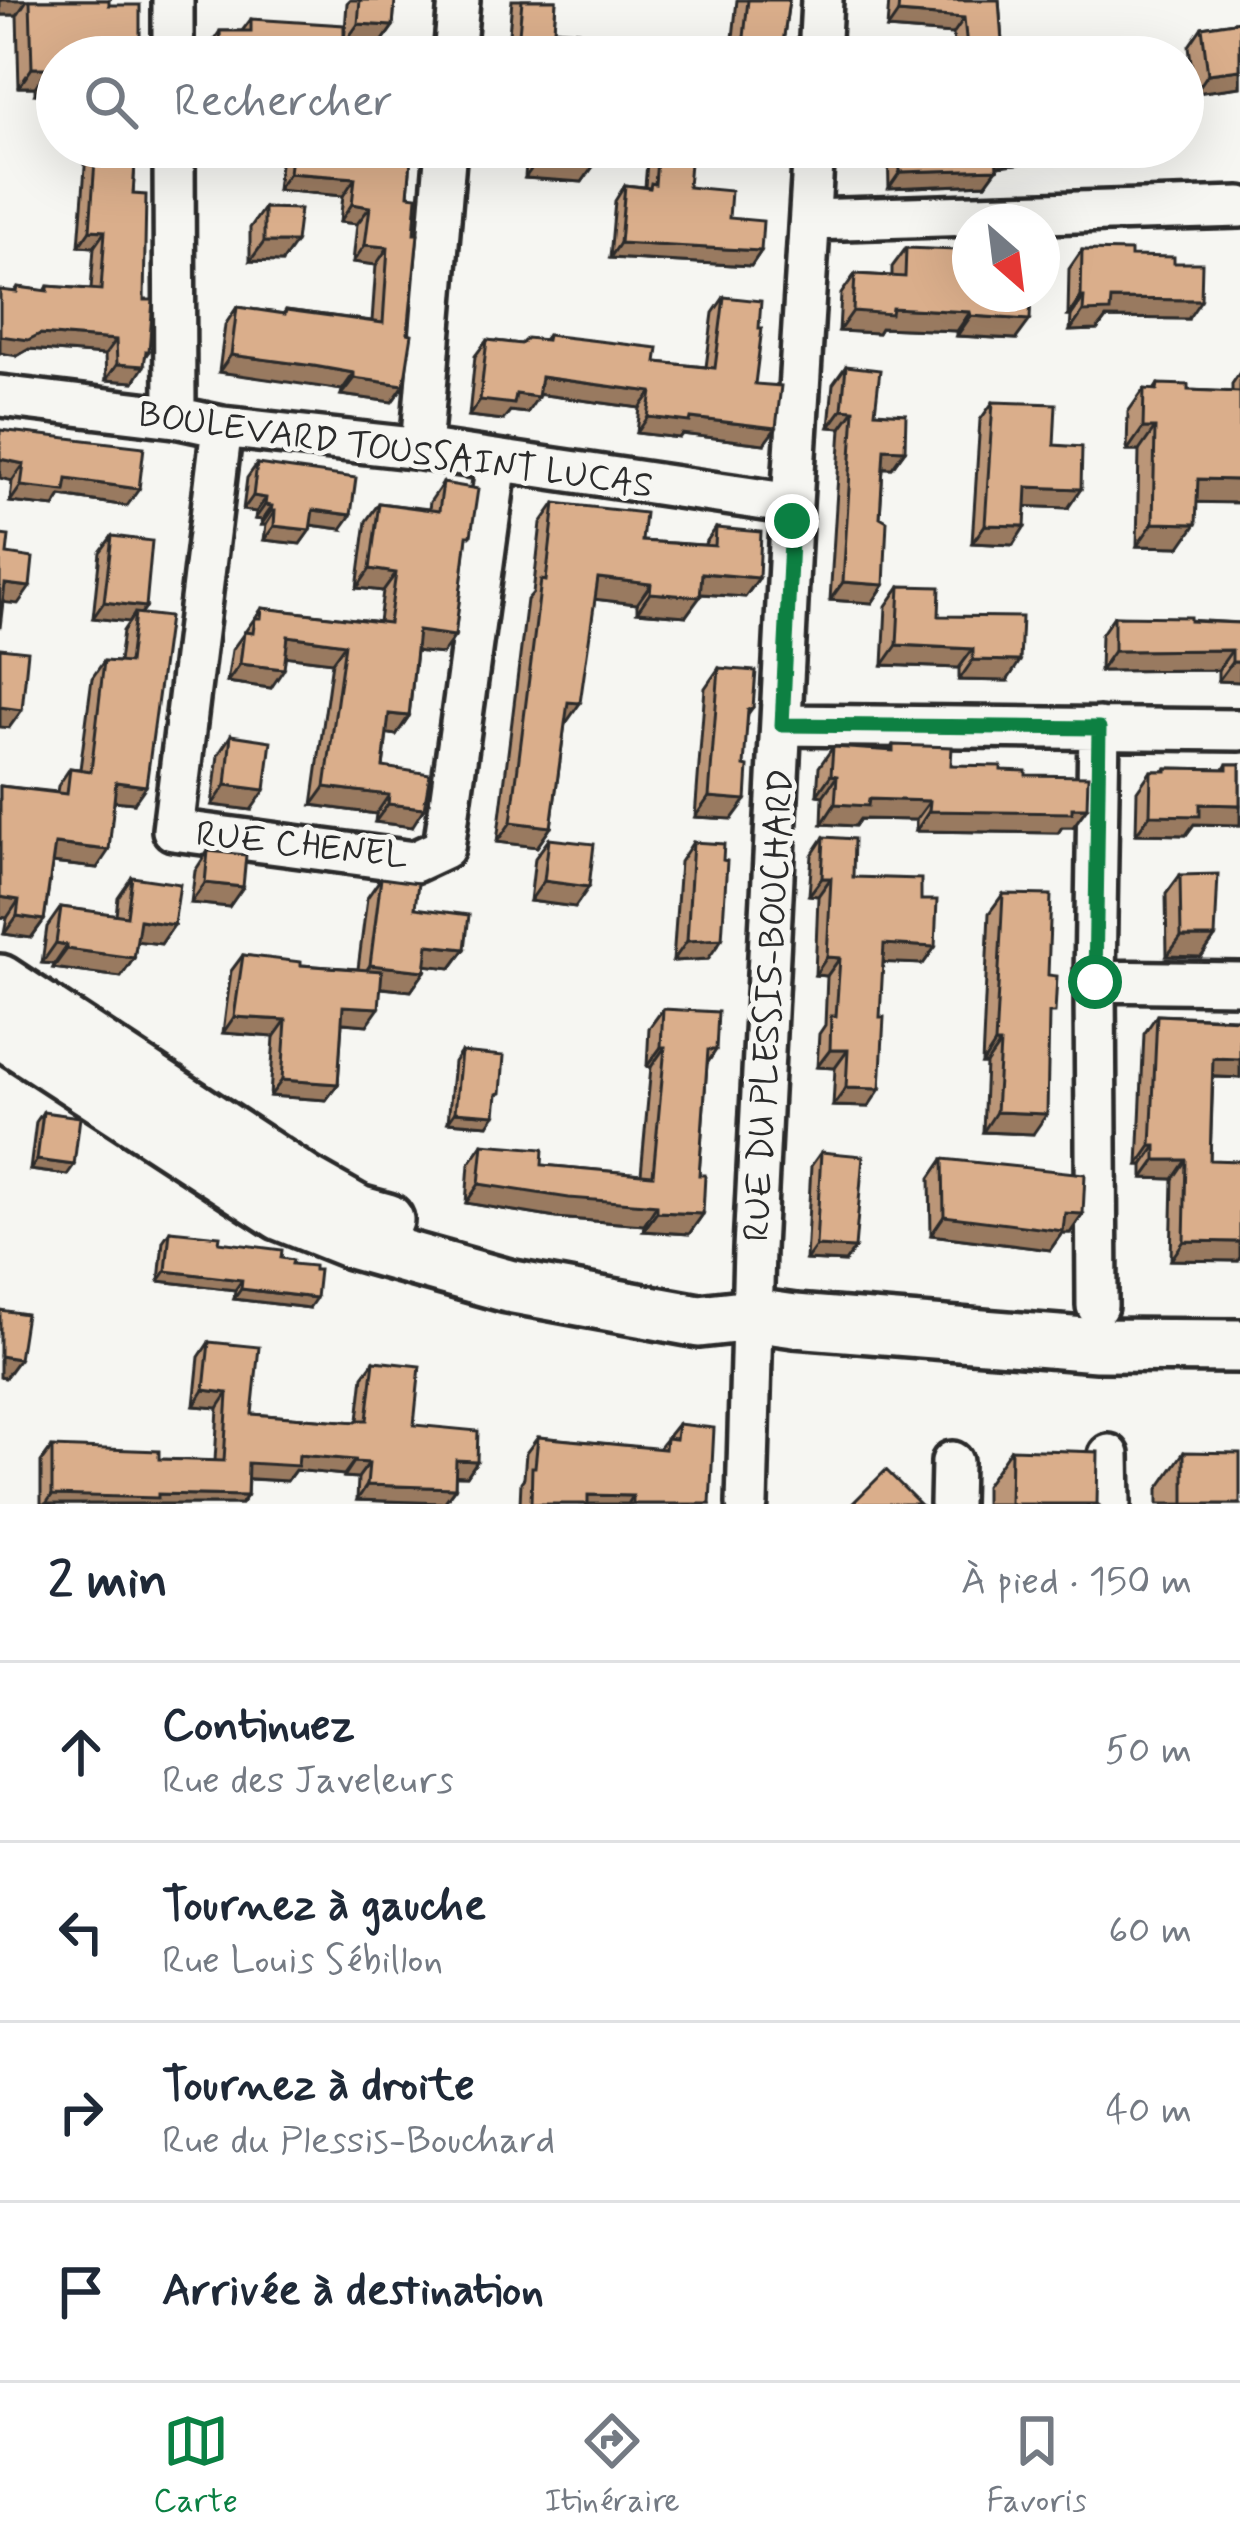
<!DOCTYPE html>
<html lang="fr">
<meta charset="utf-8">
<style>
body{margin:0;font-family:Mynerve,sans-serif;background:#f6f6f7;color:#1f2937}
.compass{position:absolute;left:952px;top:204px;width:108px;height:108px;border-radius:50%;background:#fff;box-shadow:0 12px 48px #0002;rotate:152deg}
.stop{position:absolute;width:36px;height:36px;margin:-27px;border:9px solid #0b8043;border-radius:50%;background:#fff}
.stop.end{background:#0b8043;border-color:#fff;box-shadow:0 3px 12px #0008}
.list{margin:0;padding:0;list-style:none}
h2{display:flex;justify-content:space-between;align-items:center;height:156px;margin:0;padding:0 48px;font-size:51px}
h2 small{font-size:39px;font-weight:400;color:#747a83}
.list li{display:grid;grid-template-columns:78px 1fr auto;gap:36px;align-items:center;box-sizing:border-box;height:180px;padding:0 48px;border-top:3px solid #e0e1e3}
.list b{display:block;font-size:45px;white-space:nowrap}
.list p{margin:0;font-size:39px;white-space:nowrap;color:#747a83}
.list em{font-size:39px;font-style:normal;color:#747a83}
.icon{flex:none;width:66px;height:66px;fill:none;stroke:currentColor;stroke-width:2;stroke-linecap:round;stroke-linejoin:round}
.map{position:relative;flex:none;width:1240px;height:1504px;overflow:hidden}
.search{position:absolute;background:#fff;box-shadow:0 12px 48px #0002;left:36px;right:36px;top:36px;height:132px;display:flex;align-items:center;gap:30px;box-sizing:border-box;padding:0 42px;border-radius:66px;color:#747a83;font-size:45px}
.sheet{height:876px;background:#fff}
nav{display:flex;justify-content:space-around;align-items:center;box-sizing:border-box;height:168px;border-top:3px solid #e0e1e3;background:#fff;font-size:33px;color:#747a83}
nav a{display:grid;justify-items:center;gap:6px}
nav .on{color:#0b8043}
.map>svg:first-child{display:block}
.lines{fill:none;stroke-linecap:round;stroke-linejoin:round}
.minor-casing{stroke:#2b2b2b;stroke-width:48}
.major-casing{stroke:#2b2b2b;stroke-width:60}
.minor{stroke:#f6f6f2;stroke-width:39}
.major{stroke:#f6f6f2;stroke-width:51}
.wall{fill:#bb9678;stroke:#2b2b2b;stroke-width:3}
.shaded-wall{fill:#997a61;stroke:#2b2b2b;stroke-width:3}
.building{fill:#daae8b;stroke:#2b2b2b;stroke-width:3}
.route{stroke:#0b8043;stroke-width:15}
.labels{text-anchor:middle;stroke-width:10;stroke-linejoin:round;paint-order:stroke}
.street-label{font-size:36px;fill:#2b2b2b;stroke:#f6f6f2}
</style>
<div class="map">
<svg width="1240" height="1504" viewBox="0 0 1240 1504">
<rect width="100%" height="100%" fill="#f6f6f2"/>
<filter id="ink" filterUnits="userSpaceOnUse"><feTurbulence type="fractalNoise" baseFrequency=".00833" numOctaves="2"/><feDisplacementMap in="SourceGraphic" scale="24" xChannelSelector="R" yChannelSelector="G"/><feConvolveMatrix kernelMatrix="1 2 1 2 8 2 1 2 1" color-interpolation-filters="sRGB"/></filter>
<g filter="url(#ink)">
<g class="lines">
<defs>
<path id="minor" d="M173 0V57
M454 57 459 0
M819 57 822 0
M174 147 175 417
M810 220 1240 207
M0 396 175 417 222 427 421 449 792 504
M222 427 173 830 414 862 444 848 497 461
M421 449 446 147
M782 725 1240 730
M1095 981 1240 983
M1097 1306 1095 981 1099 728
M1109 1455 1110 1504
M747 1504 754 1249 792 504 814 147
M951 1504 952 1462"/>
<path id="major" d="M0 981 305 1182 358 1212 387 1220
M0 1031 281 1214 351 1242 508 1286 699 1321 752 1315 795 1321 1097 1345 1240 1346"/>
</defs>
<use href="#minor" class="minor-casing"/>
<use href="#major" class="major-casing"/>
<use href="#minor" class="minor"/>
<use href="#major" class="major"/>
</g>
<path class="wall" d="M0 0H109L57 94H35V87H19L17 15H0Z
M350 0H395L393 26 379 46 344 44 347 3Z
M512 0H556L554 29 577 57H507Z
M737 0H789L781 57H731Z
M889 0H999L1003 57H955L953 34 887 29Z
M251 19 344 57H208V49L220 31H242Z
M1240 21V87L1195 93 1189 46 1202 27Z
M91 147H136L133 194 144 300 145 356 134 382 106 380 105 355 29 349 17 356 14 292 18 287 45 291 48 286 91 289 94 247 79 246 86 154Z
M282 147H412L408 195 404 385 392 402 341 395 342 390 301 383 219 372 225 325 237 307 283 314 286 310 372 321 376 265 353 262 357 224 340 222 343 196 277 190Z
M527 147H595L594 165 582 182 525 178Z
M658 147 688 187 729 218 761 251 751 266 610 258 615 201 625 185 645 187 647 162Z
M888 147H1035L1025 163 997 166 986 184 889 188Z
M1053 147H1111L1103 158 1076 160V157H1072V148Z
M264 208 282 262 250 261V228Z
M906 248 956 265 1016 339 957 336V331L881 328 878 333 839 331 841 294 855 274 892 276V267Z
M1082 250 1174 263 1188 319 1106 318 1097 330 1070 331 1071 316H1068L1069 269Z
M724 297 755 384 764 444 682 434 679 438 637 433 640 408 538 394 527 413 510 411 503 420 469 416 475 356 487 340 521 344 543 340 547 335 656 362 706 367 713 313Z
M846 366 875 412 905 450 892 468H883L880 517 884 585 872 603 830 600 841 428 829 427 833 384Z
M1240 372V502H1197L1180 547 1137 546 1139 451H1127L1128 412 1144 389 1154 390 1158 384 1188 390 1232 392V384Z
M993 402 1054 445 1068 508 1026 506 1013 545 972 543 980 420Z
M0 430 127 506 61 496 54 507 10 502 12 481Z
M257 464 341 529 311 525 310 530 300 544 264 540 266 525H261L262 520 255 519 256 512 243 510 247 478Z
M443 483 466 542 455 636 442 654 416 651 409 716 396 735 387 733 383 767 412 827 375 822 376 814 312 805 332 662 285 656 271 688 227 682 232 650 262 608 379 622 383 591 357 588 366 521 379 503 429 509 430 502Z
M555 503 642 541 704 545 716 528 759 578 745 597 700 594 686 616 637 612V604L595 599 565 723 551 827 537 847 497 842 527 600 533 593 541 523Z
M112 536 146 607 141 614 134 803 114 801 97 868 52 863 44 920 31 938 4 934 7 918 0 917V786L57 792 58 786 70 768 80 769 92 678 104 661 119 662 123 631 129 622 93 618 100 552Z
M900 586 939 616 1007 681 959 680V668L883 665 886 606Z
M1114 616 1240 623V682L1218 681V670L1100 671 1101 635Z
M719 668 753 707 748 714 732 819 695 817 705 688Z
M231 735 251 810 212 805 218 755Z
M893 745 951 765 1026 775 1073 827H1062L1058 833 916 831V820L860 819 855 826 822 824 823 796 817 795 819 767 833 747 889 751Z
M1227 764H1240V825L1194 824 1186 835 1136 834 1137 791 1151 771H1164L1166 768 1224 769Z
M824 837 853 877 921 900 935 947 923 964 883 962 868 1107 833 1106 835 1068 817 1067 819 1034 825 1025 827 976 815 975 818 896 809 895 812 855Z
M549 839 575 907 530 901 535 858Z
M693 842 723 860 708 959 673 961 680 862Z
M208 851 243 887 229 907 191 903 195 871Z
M1180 875 1215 937 1201 957 1167 956 1166 894Z
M132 877 174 925 161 944 137 941 134 958 121 977 53 968 54 964 42 963 47 927 61 907 116 915 118 897Z
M381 878 465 949 451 968 425 965V971L411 991 381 988 367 1025 342 1023 338 1084 326 1100 270 1096 274 1037 223 1033 231 971 243 955 301 965 358 969 367 898Z
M1003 894 1048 975V1023L1033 1134 983 1132 986 1064H982L989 913Z
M663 1009 716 1050 707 1064 699 1175 703 1214 689 1234 643 1231 644 1225 556 1218 466 1203 469 1164 483 1144 542 1165 641 1174 651 1067 647 1066 649 1028Z
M1157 1015 1238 1018 1240 1016V1078L1213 1077 1210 1160 1238 1261 1171 1260 1173 1179 1143 1178V1165H1138L1144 1034Z
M461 1052 496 1100 488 1125 448 1122 454 1062Z
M43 1112 67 1175 30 1170 36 1122Z
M821 1152 855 1248 845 1262 806 1260 811 1166Z
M943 1159 1083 1214 1070 1233H1062L1050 1250 931 1235 930 1178Z
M170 1231 281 1258 292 1264 309 1308 234 1299 235 1290 159 1281 163 1241Z
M209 1342 252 1414 355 1422 358 1420 363 1376 374 1361 414 1425 477 1461 467 1476H455V1488L444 1503 357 1500 358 1478 344 1477V1475L295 1470 287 1481 248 1479 247 1496 241 1504H41V1462L52 1447 159 1459 215 1461 218 1408 194 1406 199 1357Z
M678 1424 710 1504H520L521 1482 524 1478 526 1453 538 1437 658 1449Z
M1011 1449 1097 1504H985V1486Z
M1184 1452 1240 1504H1158V1489Z"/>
<path class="shaded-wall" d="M0 0H27L17 15H0Z
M898 13 964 18 953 34 887 29Z
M358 24 393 26 379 46 344 44Z
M32 68H48L35 87H19Z
M1240 70V87L1195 93 1208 74Z
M48 76H57V94H35Z
M1035 147 1025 163 985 167 996 152Z
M1085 147H1111L1103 158 1076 160Z
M537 161 594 165 582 182 525 178Z
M997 169 986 184 889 188 900 172Z
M289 173 355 178 343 196 277 190Z
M352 204 370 207 357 224 340 222Z
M90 230 105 231 94 247 79 246Z
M264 242H296L282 262 250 261Z
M620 243 761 251 751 266 610 258Z
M365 245 388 247 376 265 353 262Z
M1081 297H1084L1071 316H1068Z
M1111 299 1201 300 1188 319 1106 318 1097 330 1070 331 1083 312Z
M892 308 970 312 957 331 881 328 878 333 839 331 853 311Z
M971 316 1030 320 1016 339 957 336Z
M40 334 116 340 105 355 29 349 17 356 0 353V336Z
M146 351H149L139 366H144L134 382 106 380 117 364Z
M231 355 314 366 354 373 342 390 219 372Z
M541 377 652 392 640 408 530 393Z
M354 378 404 385 392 402 341 395Z
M516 394 538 397 527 413 510 411 503 420 469 416 480 400Z
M842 409 854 410 841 428 829 427Z
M648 417 691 418 776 428 764 444 682 434 679 438 637 433Z
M1143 428H1155L1139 451H1127Z
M884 449 905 450 892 468 871 467Z
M0 459 24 464 12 481 0 478Z
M67 479 139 489 127 506 61 496 54 507 10 502 21 486Z
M1198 479 1240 480V503L1182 502Z
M1027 487 1081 489 1068 508 1014 506Z
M253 496 266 498 256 512 243 510Z
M265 505 272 506 262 520 255 519Z
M313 510 351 515 341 529 303 524Z
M271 511H275L266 525H261Z
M1153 523 1196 524 1180 547 1137 546Z
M985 525 1025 526 1013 545 972 543Z
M274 526 310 530 300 544 264 540Z
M370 569 396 573 383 591 357 588Z
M702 573 759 578 745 597 688 593Z
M598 578 651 584 637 604 584 598Z
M843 582 884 585 872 603 830 600Z
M5 584 30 587 18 604 0 602Z
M650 593 700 597 686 616 637 612Z
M104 602 146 607 134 623 135 613 129 622 93 618Z
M418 631 455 636 442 654 405 650Z
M288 636 345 644 332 662 275 655Z
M897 645 973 649 959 668 883 665Z
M1232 650 1218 670 1100 671 1114 651Z
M973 660 1020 661 1007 681 959 680Z
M1232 662H1240V682L1218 681Z
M240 664 284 669 271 688 227 682Z
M568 702 580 703 566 723 554 721Z
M0 707 22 710 9 728 0 727Z
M389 714 409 716 396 735 376 732Z
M831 775 837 776 823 796 817 795Z
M116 782 146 786 134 803 103 800Z
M226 785 265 790 251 810 212 805Z
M325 787 389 795 376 814 312 805Z
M709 797 746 800 732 819 695 817Z
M869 799 930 801 916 820 860 819 855 826 822 824 835 804Z
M388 804 424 808 412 827 375 822Z
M1200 804 1240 805V825L1194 824 1186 835 1136 834 1150 815Z
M1087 808 1073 827H1062L1058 833 916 831 929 811Z
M511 822 551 827 537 847 497 842Z
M55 844 109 850 97 868 43 862Z
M822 878H831L818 896 809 895Z
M544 881 589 887 575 907 530 901Z
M205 883 243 887 229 907 191 903Z
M0 897 19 900 7 918 0 917Z
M17 916 44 920 31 938 4 934Z
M140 920 174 925 161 944 126 940Z
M1181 937H1215L1201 957 1167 956Z
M722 939 708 959 673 961 687 941Z
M56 943 67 945 54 964 42 963Z
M884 944 935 947 923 964 872 962Z
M428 945 465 949 451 968 414 964Z
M67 949 134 958 121 977 53 968Z
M827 957 840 958 827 976 815 975Z
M370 965 425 971 411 991 356 985Z
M343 1006 379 1008 367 1025 332 1022Z
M234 1017 286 1020 274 1037 223 1033Z
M995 1044H1000L986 1064H982Z
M661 1047H665L651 1067 647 1066Z
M830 1050H848L835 1068 817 1067Z
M1213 1058 1240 1059V1078L1200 1076Z
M282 1080 338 1084 326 1100 270 1096Z
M846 1088 880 1089 868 1107 833 1106Z
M455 1112 495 1115 488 1125 448 1122Z
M996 1112 1047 1114 1033 1134 983 1132Z
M1151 1146H1156L1143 1165H1138Z
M37 1160 74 1165 67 1175 30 1170Z
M1156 1160H1186L1173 1179 1143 1178Z
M479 1184 657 1205 644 1225 556 1218 466 1203Z
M657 1212 703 1214 689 1234 643 1231Z
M1065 1213 1083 1214 1070 1233H1062L1050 1250 931 1235 944 1216Z
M1184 1241 1240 1242V1257L1238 1261 1171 1260Z
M816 1246 855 1248 845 1262 806 1260Z
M166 1271 242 1280 235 1290 159 1281Z
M241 1289 316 1298 309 1308 234 1299Z
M0 1356 19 1359 5 1378 0 1377Z
M204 1390 228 1393 218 1408 194 1406Z
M299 1455 355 1460 344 1475 295 1470 287 1481 238 1478 248 1463Z
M456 1460 477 1461 467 1476 445 1475Z
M354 1462 369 1463 358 1478 344 1477Z
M367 1485 455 1488 444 1503 357 1500Z
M158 1494 247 1496 241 1504H46L52 1495Z
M588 1495 633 1496 628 1504H582Z"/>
<path class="building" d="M30 0H109V5H140V55L57 57V76H48V68H32Z
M360 0H395L393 26 358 24Z
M522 0H556L554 29 578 31 577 57H517Z
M748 0H789L781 57 742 56Z
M899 0H999L1003 57H968L964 18 898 13Z
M251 19 344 25V57H221L220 31H251Z
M1240 21V70L1208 74 1202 27Z
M96 147H136L133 194 146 195 144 300H153L149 351H146L144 366 117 364 116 340 40 334 28 340 0 336V290L17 292 18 287 48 291V286L101 290 105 231 90 230Z
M292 147H412L408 195 417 196 414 234H418L408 333 412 334 404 385 354 378V373L314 366 231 355 237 307 285 314 286 310 383 323 388 247 365 245 370 207 352 204 355 178 289 173Z
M538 147H595L594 165 537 161Z
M658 147 691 150 688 187 731 191 729 218 763 221 761 251 620 243 625 185 650 188 651 183 655 184Z
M899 147H1035L996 152 997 169 900 172Z
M264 208 300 209 296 242H264Z
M906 248 956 250V265H970V294H1031L1030 320 971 316 970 312 892 308 891 314 853 311 855 274 905 277Z
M1082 250 1131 251V256L1174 257V263H1202L1201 300 1111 299 1110 311 1083 312 1084 297H1081Z
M724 297 761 301 759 328H762L755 384 781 386 776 428 691 418 690 422 648 417 652 392 541 377 538 397 516 394 514 404 480 400 487 340 521 344 527 338 546 340 547 335 658 348 656 362 715 368Z
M846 366 880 370 875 412 906 414 905 450 884 449 880 517 887 521 884 585 843 582 854 410 842 409Z
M1158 384 1188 385V390L1240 392V480L1198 479 1196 524 1153 523 1155 428H1143L1144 389 1157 390Z
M993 402 1056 404 1054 445 1082 447 1081 489 1027 487 1025 526 985 525Z
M0 430 144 447 139 489 67 479 65 491 21 486 24 464 0 459Z
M257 464 356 478 351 515 313 510 310 530 274 526 275 511H271L272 506 265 505 266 498 253 496Z
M443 483 478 489 471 536H467L455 636 418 631 409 716 389 714 383 767 430 774 424 808 388 804 389 795 325 787 345 644 288 636 284 669 240 664 244 632 253 633 255 618H261L262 608 389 623 396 573 370 569 379 503 439 511Z
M555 503 645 513 642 541 715 546 716 528 761 532 759 578 702 573 700 597 650 593 651 584 598 578 580 703 568 702 551 827 511 822 536 622 541 580 546 581Z
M0 535 9 536 7 554 33 558 30 587 5 584 0 628Z
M112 536 152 541 146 607 104 602Z
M900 586 940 587 939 616 1022 617 1020 661 973 660V649L897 645Z
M135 613 169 617 146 786 116 782 109 850 55 844 44 920 17 916 19 900 0 897V786L67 794 70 768 91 771 104 661 129 663Z
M1114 616 1190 617V621L1240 623V662H1232V650L1114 651Z
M0 648 28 651 22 710 0 707Z
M719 668 756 671 753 707 748 710 744 766 748 767 746 800 709 797Z
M231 735 271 741 265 790 226 785Z
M893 745 952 747 951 765 1001 766V770L1026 771V775L1088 776 1087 808H1072V813L929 811 930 801 869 799 868 806 835 804 837 776 831 775 833 747 893 751Z
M1227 764H1240V805L1200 804V816L1150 815 1151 771H1166V768L1227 769Z
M824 837 854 839 853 877 921 879V900H937L935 947 884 944 880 1017H884L880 1089 846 1088 848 1050H830L831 1016H836L840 958 827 957 831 878H822Z
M549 839 594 844 589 887 544 881Z
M693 842 724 844 723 860 727 861 722 939 687 941Z
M208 851 246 855 243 887 205 883Z
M1218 874 1215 937H1181L1180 875Z
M132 877 180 884 174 925 140 920 134 958 67 949V945L56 943 61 907 127 916Z
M381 878 418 883 415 908 469 915 465 949 428 945 425 971 370 965Z
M1003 894 1051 895 1048 975 1057 976 1055 1013H1049L1047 1114 996 1112 1000 1044H995Z
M243 955 301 962V965L382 971 379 1008 343 1006 338 1084 282 1080 286 1020 234 1017Z
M663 1009 718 1012 716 1050H708L699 1175H705L703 1214 657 1212V1205L569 1198 479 1184 483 1144 543 1149 542 1165 653 1175 665 1047H661Z
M1157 1015 1240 1019V1059L1213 1058 1210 1160 1240 1161V1242L1184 1241 1186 1160H1156V1146H1151Z
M461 1052 504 1056 501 1093 497 1094 495 1115 455 1112Z
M43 1112 80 1117 74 1165 37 1160Z
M821 1152 863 1156 855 1248 816 1246Z
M943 1159 1085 1174 1083 1214 1065 1213 1063 1231 944 1216Z
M170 1231 220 1236 219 1242 282 1250 281 1258 293 1260 292 1264 314 1266V1270H319L316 1298 241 1289 242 1280 166 1271Z
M0 1310 26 1314 19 1359 0 1356Z
M209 1342 259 1347 252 1414 356 1422 357 1420H367L374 1361 420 1366 414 1425 478 1431 477 1461 456 1460 455 1488 367 1485 369 1463 354 1462 355 1460 299 1455 298 1466 248 1463 247 1496 158 1494V1498L52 1495V1447L159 1451V1459L224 1461 228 1393 204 1390Z
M678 1424 714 1428 710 1504H633V1496L588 1495V1504H531L532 1467H535L538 1437 665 1449 666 1438 676 1439Z
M1011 1449 1098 1452 1097 1504H1010Z
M1184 1452 1240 1453V1504H1184Z
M886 1470 920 1504H852Z"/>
</g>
<g class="lines" filter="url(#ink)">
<path class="route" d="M792 521 782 725 1099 728 1095 982"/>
</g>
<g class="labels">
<g class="street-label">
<text transform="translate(396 448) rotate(8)" y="13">BOULEVARD TOUSSAINT LUCAS</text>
<text transform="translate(302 843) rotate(6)" y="13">RUE CHENEL</text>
<text transform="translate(767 1005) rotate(-87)" y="13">RUE DU PLESSIS-BOUCHARD</text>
</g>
</g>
</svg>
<svg class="compass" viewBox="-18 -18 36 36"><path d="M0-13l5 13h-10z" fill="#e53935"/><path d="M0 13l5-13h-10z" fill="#747a83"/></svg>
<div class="stop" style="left:1095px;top:982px"></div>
<div class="stop end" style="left:792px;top:521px"></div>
<div class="search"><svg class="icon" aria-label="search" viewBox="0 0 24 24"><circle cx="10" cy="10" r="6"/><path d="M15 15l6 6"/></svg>Rechercher</div>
</div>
<section class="sheet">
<h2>2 min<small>À pied · 150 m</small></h2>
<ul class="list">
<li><svg class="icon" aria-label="ahead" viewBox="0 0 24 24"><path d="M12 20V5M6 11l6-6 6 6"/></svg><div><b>Continuez</b><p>Rue des Javeleurs</p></div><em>50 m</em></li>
<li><svg class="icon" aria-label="left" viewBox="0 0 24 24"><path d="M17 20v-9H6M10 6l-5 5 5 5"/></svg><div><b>Tournez à gauche</b><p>Rue Louis Sébillon</p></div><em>60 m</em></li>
<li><svg class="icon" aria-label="right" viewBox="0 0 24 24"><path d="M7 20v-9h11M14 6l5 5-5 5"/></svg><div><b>Tournez à droite</b><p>Rue du Plessis-Bouchard</p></div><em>40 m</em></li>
<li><svg class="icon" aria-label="arrive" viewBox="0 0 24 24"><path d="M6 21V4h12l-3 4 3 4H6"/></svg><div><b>Arrivée à destination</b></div></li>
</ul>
</section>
<nav>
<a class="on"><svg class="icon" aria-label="map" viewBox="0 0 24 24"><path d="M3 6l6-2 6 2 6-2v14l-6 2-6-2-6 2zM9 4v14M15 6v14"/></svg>Carte</a>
<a><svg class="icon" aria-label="directions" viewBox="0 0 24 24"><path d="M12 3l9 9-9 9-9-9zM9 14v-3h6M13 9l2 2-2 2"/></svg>Itinéraire</a>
<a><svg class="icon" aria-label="saved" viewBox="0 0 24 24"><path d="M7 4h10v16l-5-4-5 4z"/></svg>Favoris</a>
</nav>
